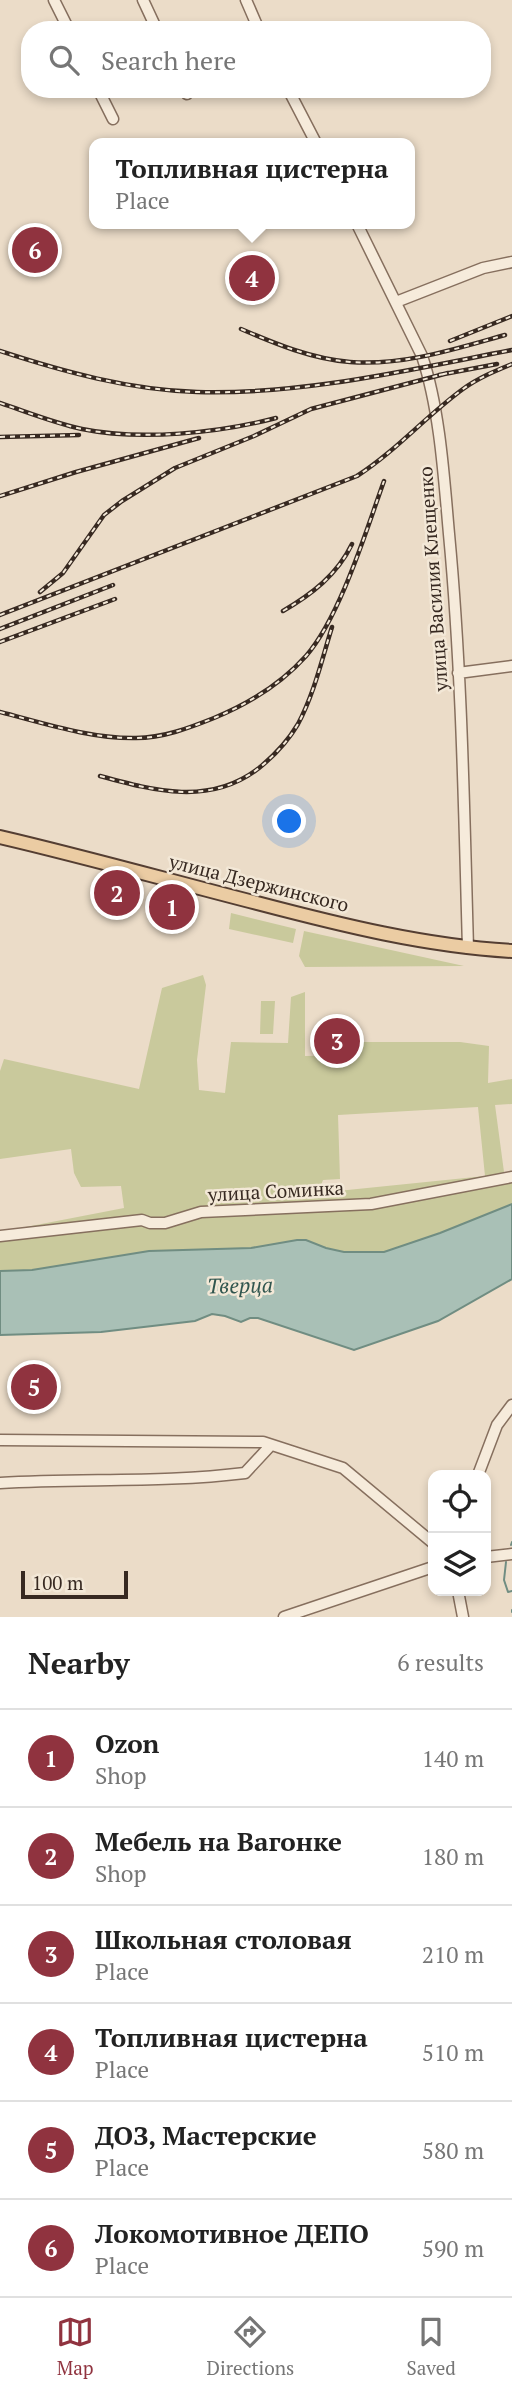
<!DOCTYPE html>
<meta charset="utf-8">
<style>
body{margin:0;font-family:"PT Serif",serif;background:#f2f2f2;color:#222}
.controls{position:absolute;right:21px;bottom:21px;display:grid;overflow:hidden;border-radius:14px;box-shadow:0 4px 10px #0003}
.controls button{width:63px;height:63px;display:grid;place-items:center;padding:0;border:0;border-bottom:2px solid #e0e0e0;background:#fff;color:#222;font:35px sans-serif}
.scale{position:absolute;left:21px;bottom:18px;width:107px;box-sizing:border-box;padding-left:7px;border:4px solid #372921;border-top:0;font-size:19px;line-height:24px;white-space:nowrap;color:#372921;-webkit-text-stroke:5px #f3e8d7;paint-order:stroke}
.you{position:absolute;left:290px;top:822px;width:24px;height:24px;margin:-18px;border:5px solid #fff;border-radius:50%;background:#1a73e8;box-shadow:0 0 0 10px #1a73e833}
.badge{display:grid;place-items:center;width:46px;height:46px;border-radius:50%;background:#90333f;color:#fff;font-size:23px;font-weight:700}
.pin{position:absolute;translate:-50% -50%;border:4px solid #fff;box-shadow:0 2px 7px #0006}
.popup{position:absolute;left:89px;top:138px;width:326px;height:91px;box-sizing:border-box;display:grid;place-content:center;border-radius:14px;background:#fff;filter:drop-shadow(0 2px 5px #0005);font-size:23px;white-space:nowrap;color:#767676}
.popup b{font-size:26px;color:#222}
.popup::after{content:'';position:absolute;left:50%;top:100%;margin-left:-14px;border:14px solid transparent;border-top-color:#fff}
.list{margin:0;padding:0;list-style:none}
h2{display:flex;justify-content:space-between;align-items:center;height:91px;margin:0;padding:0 28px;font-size:30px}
h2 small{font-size:23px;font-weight:400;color:#767676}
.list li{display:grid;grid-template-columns:46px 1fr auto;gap:21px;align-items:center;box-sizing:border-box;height:98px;padding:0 28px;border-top:2px solid #e0e0e0}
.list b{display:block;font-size:26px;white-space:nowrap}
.list p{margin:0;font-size:23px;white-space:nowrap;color:#767676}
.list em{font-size:23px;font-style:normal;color:#767676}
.icon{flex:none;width:38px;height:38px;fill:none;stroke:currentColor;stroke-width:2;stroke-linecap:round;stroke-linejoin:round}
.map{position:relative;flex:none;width:512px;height:1617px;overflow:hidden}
.search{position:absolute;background:#fff;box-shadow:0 4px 10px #0003;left:21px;right:21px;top:21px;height:77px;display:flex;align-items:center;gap:18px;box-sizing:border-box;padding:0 24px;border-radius:28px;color:#767676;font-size:26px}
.sheet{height:679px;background:#fff}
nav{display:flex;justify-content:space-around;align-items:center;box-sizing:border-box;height:98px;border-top:2px solid #e0e0e0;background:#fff;font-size:19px;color:#767676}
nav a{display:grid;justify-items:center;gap:4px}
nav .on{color:#90333f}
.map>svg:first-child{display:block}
.green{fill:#c9c99c;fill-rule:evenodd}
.water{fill:#a9c0b6;stroke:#708d82;stroke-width:2}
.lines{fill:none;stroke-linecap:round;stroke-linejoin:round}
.stream{stroke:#708d82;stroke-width:2}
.minor-casing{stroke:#866f5e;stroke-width:13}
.major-casing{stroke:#543e32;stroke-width:16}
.minor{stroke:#f6ebdb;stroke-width:10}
.major{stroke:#ebcca3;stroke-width:12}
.rail-casing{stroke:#372921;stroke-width:4.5}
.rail{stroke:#f3e8d7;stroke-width:2;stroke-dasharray:5;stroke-linecap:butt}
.labels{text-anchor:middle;stroke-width:5;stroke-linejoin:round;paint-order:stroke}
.street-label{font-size:19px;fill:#372921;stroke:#f3e8d7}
.water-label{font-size:21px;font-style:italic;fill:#31564f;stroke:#f3e8d7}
</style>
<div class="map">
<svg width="512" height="1617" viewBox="0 0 512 1617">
<rect width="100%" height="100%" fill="#ebdcc8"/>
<path class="green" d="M231 913 296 929 293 943 229 929Z
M304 931 464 966 305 967 299 956Z
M203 975 206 985 197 1060 199 1090 225 1093 231 1042 288 1043 291 997 305 992V1056L354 1055 355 1042H460L489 1046 488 1083 512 1079V1104L495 1105 504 1172 512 1173V1204L440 1233 384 1252H344L326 1248 307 1240H296L251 1248 149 1251 32 1270 0 1271V1232L124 1208 121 1186 81 1187 74 1173 71 1149 0 1159V1071L4 1059 139 1089 162 988ZM478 1107 485 1176 318 1193 323 1180 340 1179 338 1115Z
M261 1001H275L273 1034H260Z"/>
<path class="water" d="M512 1204V1279L438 1321 354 1350 258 1318H250L241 1322 225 1316 212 1314 195 1321 101 1332 0 1335V1271L32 1270 149 1251 251 1248 297 1240H306L326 1248 344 1252H384L440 1233Z"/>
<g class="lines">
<path class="stream" d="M511 1545 512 1542
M506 1562 504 1580 508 1592 512 1591
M512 1610V1612"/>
<defs>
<path id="minor" d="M54 0 69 30
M143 0 157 30
M246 0 259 30
M98 89 113 119
M185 89 187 94
M288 89 316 143
M357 224 422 356C440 410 444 478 449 534 462 672 464 810 468 948
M396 302 483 268 512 262
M458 673 512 666
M0 1236 142 1220 150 1223H165L201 1212 371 1204 512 1177
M0 1440 263 1442 343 1468 433 1543
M478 1475 497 1425 512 1405
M0 1483C82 1478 164 1483 245 1473L270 1446
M486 1557 512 1554
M458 1591 463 1617
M284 1617 433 1567"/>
<path id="major" d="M0 837C86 857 171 881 257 903 341 925 425 946 512 951"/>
</defs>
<use href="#minor" class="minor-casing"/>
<use href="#major" class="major-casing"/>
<use href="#minor" class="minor"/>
<use href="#major" class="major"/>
<defs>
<path id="rail" d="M241 329C276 344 312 359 350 362 403 366 455 349 505 335
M450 341 512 316
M0 351C64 372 130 390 197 392 303 395 408 370 512 350
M439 375 497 364
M0 403C27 412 54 423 82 429 140 441 219 433 276 418
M0 437 79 435
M0 496 76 472 199 438
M40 592 63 573 104 515 122 501 175 468 254 436 311 409 448 373
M283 611C312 594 337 575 352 544
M0 615 357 476C396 451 426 416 463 389 478 378 495 371 512 364
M0 629 113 585
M0 642 115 599
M0 712C43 723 91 739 136 738 163 738 189 728 214 718 248 704 281 684 306 656 340 617 366 531 384 481
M100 776C155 791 210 806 259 768 275 755 288 741 298 724 314 694 322 659 332 627"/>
</defs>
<use href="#rail" class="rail-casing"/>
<use href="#rail" class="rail"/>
</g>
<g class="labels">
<g class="street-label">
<text transform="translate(433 579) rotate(-94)" y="7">улица Василия Клещенко</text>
<text transform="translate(259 883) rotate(14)" y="7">улица Дзержинского</text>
<text transform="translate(276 1191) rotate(-3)" y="7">улица Соминка</text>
</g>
<g class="water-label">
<text transform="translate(240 1286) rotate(-1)" y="7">Тверца</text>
</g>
</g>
</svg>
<div class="controls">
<button><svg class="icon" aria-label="locate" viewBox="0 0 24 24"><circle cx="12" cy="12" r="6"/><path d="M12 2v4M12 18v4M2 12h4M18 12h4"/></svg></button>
<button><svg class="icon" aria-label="layers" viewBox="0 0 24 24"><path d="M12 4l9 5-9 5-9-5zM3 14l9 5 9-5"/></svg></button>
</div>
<div class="scale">100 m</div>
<div class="you"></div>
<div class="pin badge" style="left:172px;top:907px">1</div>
<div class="pin badge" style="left:117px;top:893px">2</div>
<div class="pin badge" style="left:337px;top:1041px">3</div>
<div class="pin badge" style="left:252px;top:278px">4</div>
<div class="popup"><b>Топливная цистерна</b>Place</div>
<div class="pin badge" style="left:34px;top:1387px">5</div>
<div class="pin badge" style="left:35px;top:250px">6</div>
<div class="search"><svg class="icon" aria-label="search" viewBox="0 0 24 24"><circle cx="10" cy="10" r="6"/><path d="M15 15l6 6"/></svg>Search here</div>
</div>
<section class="sheet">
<h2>Nearby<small>6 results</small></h2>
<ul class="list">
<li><span class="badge">1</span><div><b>Ozon</b><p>Shop</p></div><em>140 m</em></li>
<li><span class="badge">2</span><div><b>Мебель на Вагонке</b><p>Shop</p></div><em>180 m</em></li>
<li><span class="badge">3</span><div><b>Школьная столовая</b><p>Place</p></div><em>210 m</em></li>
<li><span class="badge">4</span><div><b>Топливная цистерна</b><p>Place</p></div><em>510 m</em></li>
<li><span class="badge">5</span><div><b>ДОЗ, Мастерские</b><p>Place</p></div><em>580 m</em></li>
<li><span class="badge">6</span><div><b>Локомотивное ДЕПО</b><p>Place</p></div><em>590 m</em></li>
</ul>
</section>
<nav>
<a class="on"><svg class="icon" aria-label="map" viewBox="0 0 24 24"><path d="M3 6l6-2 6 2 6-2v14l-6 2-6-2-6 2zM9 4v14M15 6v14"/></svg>Map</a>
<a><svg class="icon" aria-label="directions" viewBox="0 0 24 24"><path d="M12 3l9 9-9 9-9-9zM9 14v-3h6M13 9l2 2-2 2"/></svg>Directions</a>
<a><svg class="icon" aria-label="saved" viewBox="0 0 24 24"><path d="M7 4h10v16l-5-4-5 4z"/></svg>Saved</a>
</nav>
